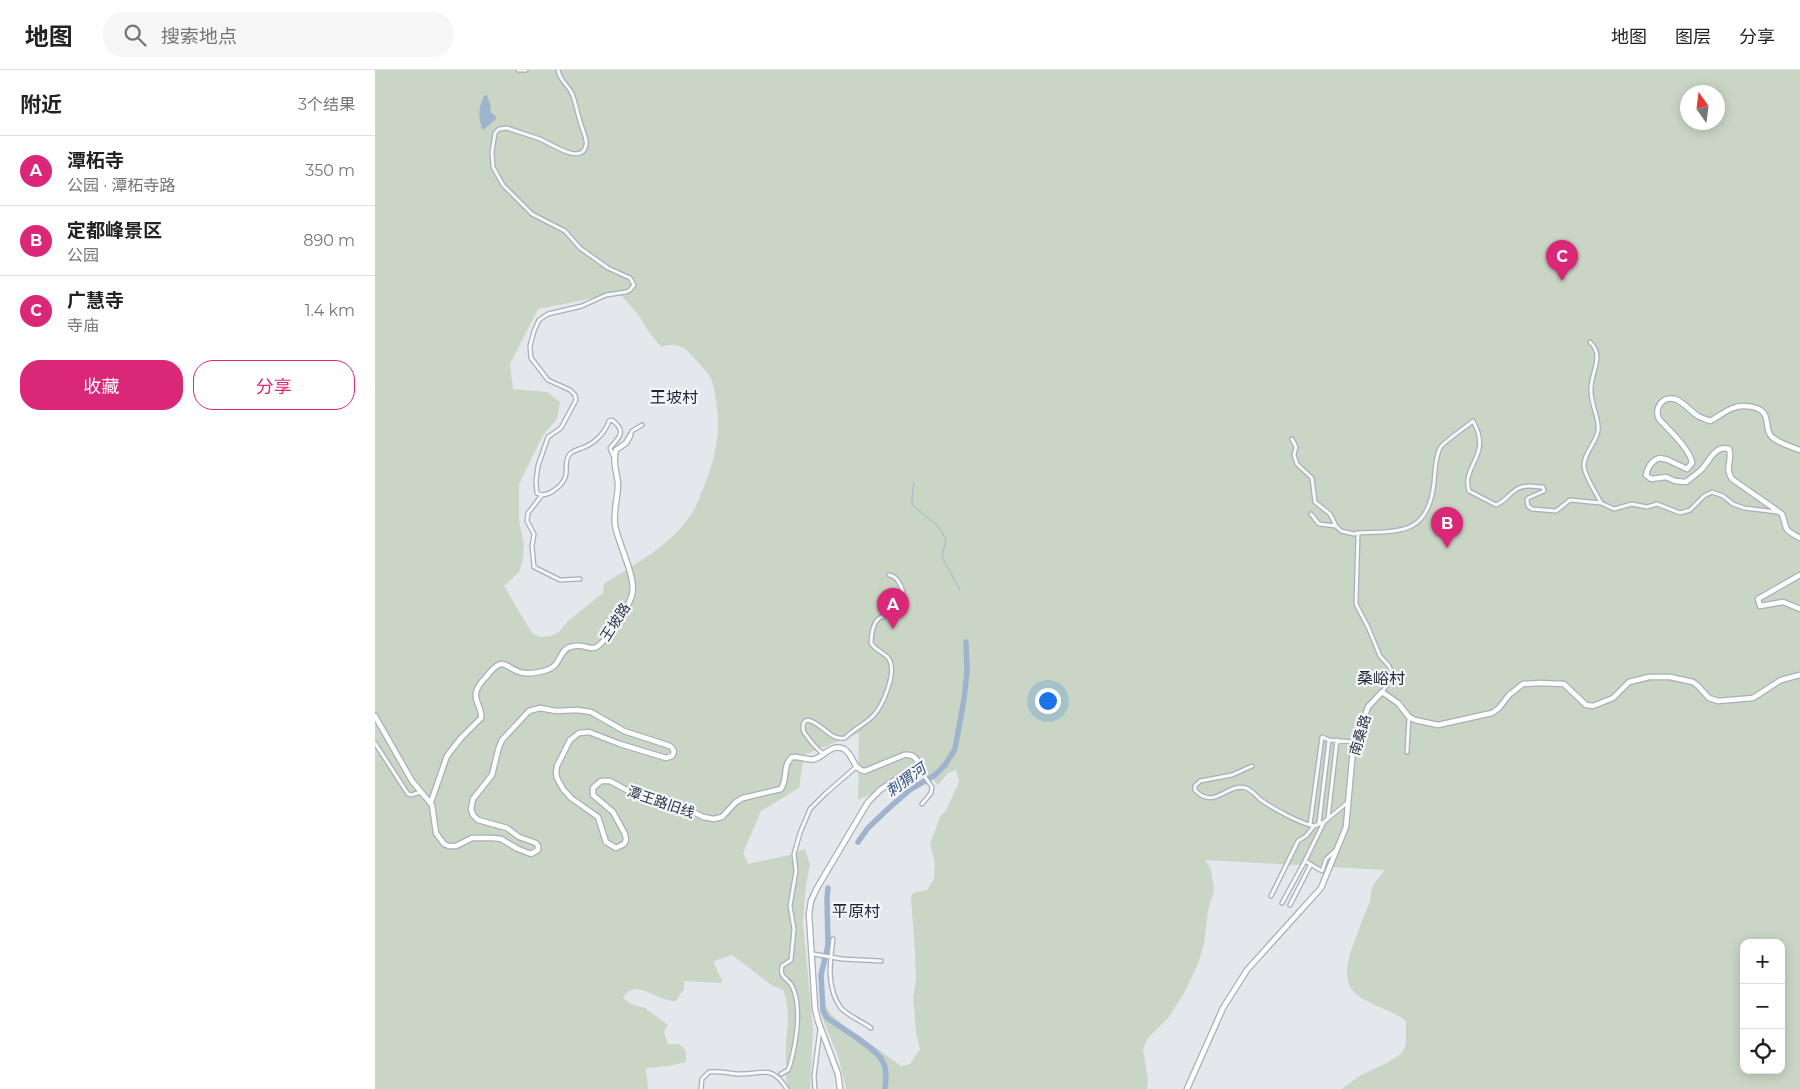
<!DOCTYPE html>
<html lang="zh">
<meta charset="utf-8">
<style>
body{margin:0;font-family:Montserrat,"Noto Sans SC",sans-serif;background:#f6f6f6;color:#222}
.controls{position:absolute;right:15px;bottom:15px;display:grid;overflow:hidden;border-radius:10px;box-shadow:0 2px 12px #0003}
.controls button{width:45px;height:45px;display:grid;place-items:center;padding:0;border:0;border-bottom:1px solid #e0e0e0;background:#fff;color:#222;font:25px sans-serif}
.compass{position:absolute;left:1305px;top:15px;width:45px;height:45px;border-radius:50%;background:#fff;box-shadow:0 2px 12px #0003;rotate:346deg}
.you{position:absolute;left:672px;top:630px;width:18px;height:18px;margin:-12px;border:4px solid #fff;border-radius:50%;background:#1a73e8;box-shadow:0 0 0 8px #1a73e833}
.badge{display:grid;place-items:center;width:32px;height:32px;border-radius:50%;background:#db2777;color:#fff;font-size:16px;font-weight:700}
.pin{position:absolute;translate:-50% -41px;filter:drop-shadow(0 1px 2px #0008)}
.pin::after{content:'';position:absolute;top:26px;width:18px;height:15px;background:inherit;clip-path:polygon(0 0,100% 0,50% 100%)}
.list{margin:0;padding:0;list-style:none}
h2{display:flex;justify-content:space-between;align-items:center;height:65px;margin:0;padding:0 20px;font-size:21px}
h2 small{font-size:16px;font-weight:400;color:#767676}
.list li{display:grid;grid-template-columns:32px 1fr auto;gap:15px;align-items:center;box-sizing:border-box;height:70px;padding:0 20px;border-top:1px solid #e0e0e0}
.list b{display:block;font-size:19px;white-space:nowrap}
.list p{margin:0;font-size:16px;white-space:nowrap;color:#767676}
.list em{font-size:16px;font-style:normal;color:#767676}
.actions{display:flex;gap:10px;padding:15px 20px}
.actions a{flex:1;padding:11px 0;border:1px solid #db2777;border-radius:20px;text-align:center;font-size:18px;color:#db2777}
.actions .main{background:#db2777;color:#fff}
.icon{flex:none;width:28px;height:28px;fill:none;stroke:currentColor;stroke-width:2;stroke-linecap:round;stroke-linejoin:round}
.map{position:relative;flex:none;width:1425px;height:1019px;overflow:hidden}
header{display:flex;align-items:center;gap:30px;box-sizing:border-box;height:70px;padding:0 25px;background:#fff;border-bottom:1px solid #e0e0e0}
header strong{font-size:24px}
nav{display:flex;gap:28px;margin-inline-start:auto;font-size:18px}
.search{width:350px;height:45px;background:#f6f6f6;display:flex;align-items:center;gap:12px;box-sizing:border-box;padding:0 18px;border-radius:20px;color:#767676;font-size:19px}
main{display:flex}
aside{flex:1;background:#fff}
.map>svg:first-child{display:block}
.green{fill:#c9d6c5;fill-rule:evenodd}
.water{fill:#9fb4cc}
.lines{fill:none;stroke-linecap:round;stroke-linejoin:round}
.stream{stroke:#9fb4cc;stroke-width:1}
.river{stroke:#9fb4cc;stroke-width:5.5}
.street-casing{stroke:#a9aeb7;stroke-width:5.5}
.secondary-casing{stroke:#a9aeb7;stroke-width:7}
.street{stroke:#f7f8fa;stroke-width:3}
.secondary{stroke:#fff;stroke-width:4.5}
.labels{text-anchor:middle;stroke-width:4.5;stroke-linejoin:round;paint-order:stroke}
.street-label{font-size:14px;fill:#2b3445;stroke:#f4f6f9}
.water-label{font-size:15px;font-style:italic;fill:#34527a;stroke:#f4f6f9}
.quarter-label{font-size:16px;fill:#1d2536;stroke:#f4f6f9}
</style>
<header>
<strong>地图</strong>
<div class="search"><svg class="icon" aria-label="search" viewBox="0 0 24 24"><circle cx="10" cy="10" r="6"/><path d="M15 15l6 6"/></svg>搜索地点</div>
<nav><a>地图</a><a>图层</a><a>分享</a></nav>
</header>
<main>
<aside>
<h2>附近<small>3个结果</small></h2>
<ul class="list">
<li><span class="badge">A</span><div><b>潭柘寺</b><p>公园 · 潭柘寺路</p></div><em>350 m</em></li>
<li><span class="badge">B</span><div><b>定都峰景区</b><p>公园</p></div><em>890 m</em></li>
<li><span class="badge">C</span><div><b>广慧寺</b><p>寺庙</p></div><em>1.4 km</em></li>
</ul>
<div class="actions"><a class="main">收藏</a><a>分享</a></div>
</aside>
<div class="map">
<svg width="1425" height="1019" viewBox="0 0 1425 1019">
<rect width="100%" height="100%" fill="#e4e7ec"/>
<path class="green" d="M0 0H1425V1019H967L986 1005 1012 993 1027 983 1031 974V951C1018 940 991 934 980 923 962 904 979 876 985 856 988 848 992 839 995 831 996 826 996 820 998 816 1001 810 1006 805 1010 800L830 790 836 799 839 821 833 840 829 874 823 894 809 923 794 947 772 969 768 980 773 1010 772 1019H471L464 989 445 942V934L449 933 455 943 477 963 503 979 526 996 535 994 545 979 541 963 538 926 541 910 540 883 536 828 538 823 552 820 559 809 560 793 555 774 565 747 571 740 584 712 581 700 573 703 563 715 548 699 483 730 484 663 429 685 424 718 386 741 368 783 373 794 414 785 430 779 435 795 431 814 428 853 438 960 435 1019H414C409 1007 412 1004 411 992 409 968 418 943 408 920L398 916 357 885 340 891 339 893 347 911 346 913 309 911V919L301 931C284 933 260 906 248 928L256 934 270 938 293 955 289 962 293 974H304L311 981V992L294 996 271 998 273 1019H0ZM1312 22H1342V52H1312ZM244 223 263 244 273 261 286 277C303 272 310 277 321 290 325 295 330 300 334 305 338 311 340 322 341 330 346 363 341 388 328 419 324 427 322 436 317 443 296 476 261 493 229 514L228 523 193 551 184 562 176 566 165 567 157 563 129 516 144 502 148 488 149 474 144 451V414L168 365 182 349 185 332 172 322 138 319 135 294 163 239ZM1369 873H1406V1000H1369Z"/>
<path class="water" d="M112 25 115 34 116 43 120 45 121 49 108 60C103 50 103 38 109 26Z"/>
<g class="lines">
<path class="stream" d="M539 412 537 428V435L563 456 571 469 567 487 585 520"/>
<path class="river" d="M483 772 493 758 515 737 536 719 560 705 570 695 580 679 589 629 592 601 591 572
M453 818 452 828 453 875 446 905 448 940 452 948C465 957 503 979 508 992 512 1000 511 1010 510 1019"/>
<defs>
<path id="street" d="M143 0H151
M183 0C185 12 195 16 198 26 202 38 204 51 209 63 210 67 212 71 211 75 207 96 175 73 165 69 154 65 143 62 132 58L124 59 120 63 117 82 118 97 128 115 157 144 190 161 205 178 233 198 255 208 259 215 255 220 251 222 231 225 207 236 173 244 164 250 159 261 155 276 156 288 173 310 195 320 200 325 201 330 186 358 173 367 163 396 161 411 162 423C171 429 186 417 190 408 193 401 189 392 194 385 197 381 202 380 207 378 219 374 230 363 234 351L237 350C253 362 243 368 235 378L239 388
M255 366 257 361 267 355
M917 369 921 377 919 385 922 394 937 408 940 432 955 444 961 456
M167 425 153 443 152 451 159 464 157 476 159 497 185 510 205 509
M1226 433 1239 439 1257 434 1272 437 1282 434 1305 443 1315 440 1329 426 1337 422 1348 426 1358 434 1369 438 1402 442
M936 444 944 454 961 456 966 461 979 464 983 463
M1007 622 1017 608V603L1014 596 1005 586 993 557 981 534 983 463C1026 461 1053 465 1059 413 1060 402 1060 388 1065 378 1067 373 1091 357 1098 351 1118 386 1086 395 1094 421L1121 435C1130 432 1135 422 1144 418 1151 414 1160 417 1168 417L1169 421 1153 428 1152 430 1153 436 1157 439 1181 441 1195 430 1226 433C1221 422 1211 409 1209 397 1208 384 1221 373 1223 361 1225 348 1215 334 1216 319 1216 301 1230 286 1215 272
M0 673 33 724 36 725 46 722
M1032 682 1034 647
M447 683C441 678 436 672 431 665 429 663 428 662 428 658 428 639 450 661 455 664 460 668 464 669 470 668 479 659 490 654 498 646 508 636 521 604 515 591 512 583 500 581 496 573 497 549 503 544 526 544 534 535 527 506 514 505
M877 696 857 705 825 711 820 716V720C839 741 853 712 871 718 877 720 881 726 886 730 899 739 924 753 939 756L949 752 972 733
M543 697 557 717 556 723 547 734
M953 748 962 670
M949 752 930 791 947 801 951 789 962 779
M944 753 954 670
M935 755 947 667 954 670 981 672
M896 826 923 771 931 766 939 756
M907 833 930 791
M915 835 936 794
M458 869C455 892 451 918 466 938 472 945 488 952 496 958
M438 884 467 889 506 891
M406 1004 413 1000 415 995C421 974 427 939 418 918 414 907 404 910 407 896L416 890 419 859 415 836 421 801 419 784 425 763 435 739 450 724 481 697
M326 1019 327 1009 334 1002C343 1001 353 1003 362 1004 387 1005 396 993 412 1019
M440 1019 439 1006 445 959"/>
<path id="secondary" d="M1425 380C1416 377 1404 373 1397 367 1390 360 1394 353 1390 345 1386 336 1367 334 1358 338 1350 341 1343 347 1335 351 1331 349 1326 348 1323 346 1315 341 1309 332 1300 329 1287 326 1279 338 1284 349 1293 359 1316 380 1317 393L1312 399 1293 390 1285 388C1277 390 1273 396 1271 405L1276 409 1291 407 1300 411 1311 412C1316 408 1322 404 1327 399 1335 390 1340 375 1354 379 1358 390 1349 398 1357 409L1407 444C1413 461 1407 458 1425 468
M1425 505 1383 529 1385 536 1408 532 1425 539
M0 646 37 711 57 735 61 763 69 774 74 776H81L97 768H118L126 769 143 779 156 784 163 780V776L161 773 144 767 132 758 103 750 98 745 96 739 98 729 117 705 124 677 127 670 154 641 165 638 181 641 202 640 216 642 249 661 295 676C299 679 300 682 297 686L291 688 245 674 214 662 204 663 195 670 182 696 181 703 182 708 188 719 196 728 223 747 231 772 241 778 249 774 251 770 250 764 238 742 218 725V718L226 711H235L259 724 307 736 328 747 339 749 347 747 361 732 368 728 406 719C413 709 407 696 417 687 425 686 432 691 440 689 449 686 457 673 469 679 479 685 477 699 490 701L529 685C536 684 541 686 543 693L540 697 505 720 493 732 442 818 436 831 434 844 440 938 443 951 463 1004 465 1019
M56 732 72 686 86 668 106 648C108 639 99 632 101 623 102 616 107 611 111 607 131 582 129 600 149 603 156 604 165 602 172 600 186 596 184 580 195 577 216 570 214 591 234 564 242 553 253 538 257 525 262 508 243 474 240 455 238 441 243 428 243 414 242 402 237 391 241 380L251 373 255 366
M812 1019 848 938 872 900 946 818 971 757 978 679 993 637 1007 622 1023 633 1034 647 1040 650 1063 655 1117 643 1124 638 1134 625 1148 614 1165 613 1189 614 1211 635 1218 636 1238 628 1254 612 1274 607H1295L1318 612 1323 616 1334 628 1343 631 1378 628 1406 610 1425 605"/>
</defs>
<use href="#street" class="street-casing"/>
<use href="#secondary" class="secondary-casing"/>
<use href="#street" class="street"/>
<use href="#secondary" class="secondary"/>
</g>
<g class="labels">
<g class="street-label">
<text transform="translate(240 552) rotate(-57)" y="5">王坡路</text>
<text transform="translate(985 665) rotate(-73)" y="5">南桑路</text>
<text transform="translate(286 732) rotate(19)" y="5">潭王路旧线</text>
</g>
<g class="water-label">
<text transform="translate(531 710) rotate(-36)" y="5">刺猬河</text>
</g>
<g class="quarter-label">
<text x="299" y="333">王坡村</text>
<text x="1006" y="614">桑峪村</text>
<text x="481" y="847">平原村</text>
</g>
</g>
</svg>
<div class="controls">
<button>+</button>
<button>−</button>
<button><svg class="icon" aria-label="locate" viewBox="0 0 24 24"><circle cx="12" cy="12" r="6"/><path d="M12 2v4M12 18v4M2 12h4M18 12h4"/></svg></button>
</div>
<svg class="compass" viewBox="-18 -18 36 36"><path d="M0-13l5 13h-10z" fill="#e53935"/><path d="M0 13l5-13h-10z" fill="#767676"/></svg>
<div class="you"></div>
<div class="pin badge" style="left:518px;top:559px">A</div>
<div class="pin badge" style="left:1072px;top:478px">B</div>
<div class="pin badge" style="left:1187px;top:211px">C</div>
</div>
</main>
